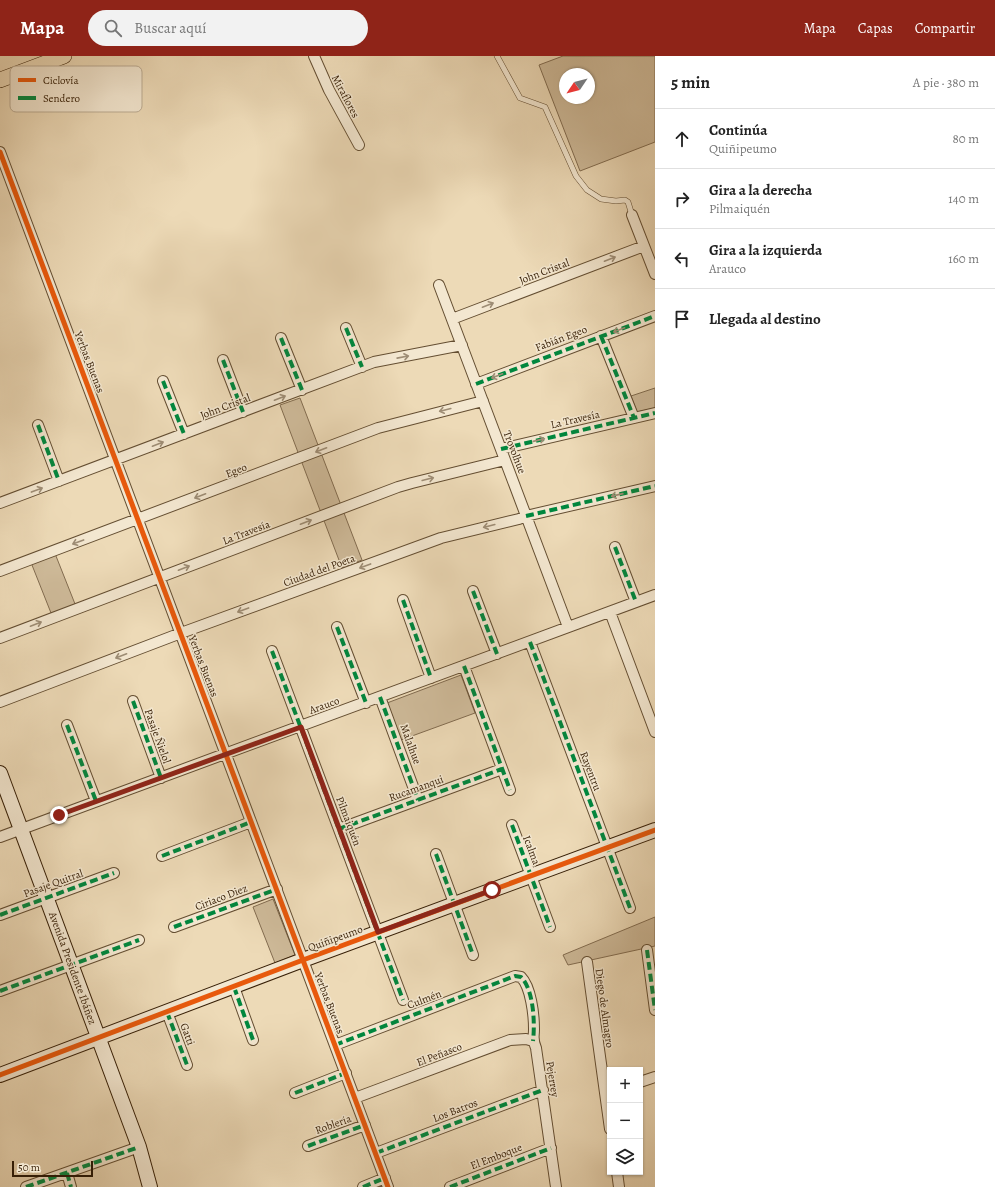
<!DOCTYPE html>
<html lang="es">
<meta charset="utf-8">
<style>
body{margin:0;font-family:Alegreya,serif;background:#f2f2f2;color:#222}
.controls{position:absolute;right:12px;bottom:12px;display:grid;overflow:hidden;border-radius:0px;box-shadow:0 1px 3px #0004}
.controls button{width:36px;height:36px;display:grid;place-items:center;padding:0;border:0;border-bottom:1px solid #e0e0e0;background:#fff;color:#222;font:20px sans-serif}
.compass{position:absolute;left:559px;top:12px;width:36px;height:36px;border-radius:50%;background:#fff;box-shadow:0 1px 3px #0004;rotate:235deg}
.scale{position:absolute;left:12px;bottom:10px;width:81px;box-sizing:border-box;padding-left:4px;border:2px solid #371f06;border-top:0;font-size:11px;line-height:14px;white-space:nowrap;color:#371f06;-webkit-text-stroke:3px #f3e7d0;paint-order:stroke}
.stop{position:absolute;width:12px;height:12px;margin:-9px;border:3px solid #8f2418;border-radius:50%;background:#fff}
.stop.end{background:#8f2418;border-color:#fff;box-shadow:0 1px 4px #0008}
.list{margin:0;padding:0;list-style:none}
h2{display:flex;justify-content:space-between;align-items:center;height:52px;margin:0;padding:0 16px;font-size:17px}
h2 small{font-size:13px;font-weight:400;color:#767676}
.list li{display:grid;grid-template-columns:26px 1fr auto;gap:12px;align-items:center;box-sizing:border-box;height:60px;padding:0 16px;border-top:1px solid #e0e0e0}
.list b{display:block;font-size:15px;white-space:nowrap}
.list p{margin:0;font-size:13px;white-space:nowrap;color:#767676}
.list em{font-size:13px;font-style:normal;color:#767676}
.icon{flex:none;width:22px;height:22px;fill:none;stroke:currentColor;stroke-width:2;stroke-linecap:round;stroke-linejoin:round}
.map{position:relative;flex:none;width:655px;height:1131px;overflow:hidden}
header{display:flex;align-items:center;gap:24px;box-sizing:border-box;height:56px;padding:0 20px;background:#8f2418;color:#fff}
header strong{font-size:19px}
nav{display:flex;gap:22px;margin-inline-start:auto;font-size:14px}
.search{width:280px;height:36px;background:#f2f2f2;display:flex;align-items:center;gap:10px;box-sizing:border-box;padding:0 14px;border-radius:22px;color:#767676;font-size:15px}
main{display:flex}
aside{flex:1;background:#fff}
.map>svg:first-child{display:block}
.green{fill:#ceba99;stroke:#826c50;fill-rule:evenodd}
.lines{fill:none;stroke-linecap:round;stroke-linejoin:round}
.lane-casing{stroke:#644e32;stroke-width:6}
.street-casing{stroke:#644e32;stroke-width:12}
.secondary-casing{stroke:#371f06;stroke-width:16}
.primary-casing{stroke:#371f06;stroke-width:16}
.lane{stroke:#f3e7d0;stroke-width:5}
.street{stroke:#f3e7d0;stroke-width:10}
.secondary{stroke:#f3e7d0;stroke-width:14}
.primary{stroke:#eddab7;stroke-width:15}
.quiet{stroke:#00873e;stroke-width:4;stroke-dasharray:8 4;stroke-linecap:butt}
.cycleway-casing{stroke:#f3e7d0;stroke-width:8}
.cycleway{stroke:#e8590c;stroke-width:5}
.oneway{stroke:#9e8d75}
.route{stroke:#8f2418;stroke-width:5}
.labels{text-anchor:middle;stroke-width:3;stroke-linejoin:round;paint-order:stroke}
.street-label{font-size:11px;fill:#371f06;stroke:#f3e7d0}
.key{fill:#f3e7d0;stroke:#bbab93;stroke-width:1}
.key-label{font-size:11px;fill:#371f06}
</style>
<header>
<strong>Mapa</strong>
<div class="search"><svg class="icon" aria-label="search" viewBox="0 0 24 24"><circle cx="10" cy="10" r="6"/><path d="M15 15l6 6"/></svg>Buscar aquí</div>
<nav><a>Mapa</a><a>Capas</a><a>Compartir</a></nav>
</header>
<main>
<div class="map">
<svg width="655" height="1131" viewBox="0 0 655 1131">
<rect width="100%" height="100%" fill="#eddab7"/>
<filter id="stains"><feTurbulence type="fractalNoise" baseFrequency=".005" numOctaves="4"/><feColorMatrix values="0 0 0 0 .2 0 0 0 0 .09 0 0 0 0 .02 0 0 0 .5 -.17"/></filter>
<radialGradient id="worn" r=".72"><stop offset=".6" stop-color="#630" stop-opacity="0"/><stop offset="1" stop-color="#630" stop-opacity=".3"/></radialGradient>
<path class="green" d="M563 0H655V86L580 115 539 9ZM565 18H589V42H565Z
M655 332V352L637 356 631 340Z
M300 342 362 504 342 512 280 349Z
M54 495 77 553 53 562 30 504Z
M461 619 475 657 401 684 387 647Z
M273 843 295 899 275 907 253 851Z
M655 861V890L568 909 563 899Z"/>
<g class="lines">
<defs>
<path id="lane" d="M497 0 520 42 545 51 576 120 587 134 601 143 616 145 625 144 628 146 632 159"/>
<path id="street" d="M314 0 329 34 359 89
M0 96 388 1131
M632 159 655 218
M439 229 568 571
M452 263 644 190
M346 272 362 311
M601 280 634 362
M281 282 302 334
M223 304 243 356
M163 325 184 378
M476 328 655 260
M38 369 59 425
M501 393 655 357
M0 447 374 306 462 289
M615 491 636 546
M0 515 378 372 483 345
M473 535 497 598
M403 544 431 622
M610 556 655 676
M337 571 366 647
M0 582 398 431 412 427 505 404
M530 586 630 852
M272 595 403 944
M464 610 510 734
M380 641 418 744
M133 645 161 722
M0 646 181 577 441 482 519 463 526 460 655 430
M67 669 96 745
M512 769 550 871
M339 773 502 713
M0 781 655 539
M436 798 473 899
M162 800 251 766
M0 859 114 817
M174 871 277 833
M647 894 655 954
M587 906 610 1073
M234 931 253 984
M0 935 139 884
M167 956 187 1009
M335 989 515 920 521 921C531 931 534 959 534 973 534 982 532 983 536 992L556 1131
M640 1026 655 1021
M295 1037 346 1017
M355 1042 510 984 526 983 533 985
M308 1090 365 1069
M376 1097 543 1034
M617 1116 619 1131
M67 1117 71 1131
M26 1131 139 1091
M363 1131 385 1122
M450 1131 551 1092"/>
<path id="secondary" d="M0 717 139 1091 150 1131
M0 1019 303 904 655 774"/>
<path id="primary" d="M0 24 64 0"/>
</defs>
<use href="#lane" class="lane-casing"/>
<use href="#street" class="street-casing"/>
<use href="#secondary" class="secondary-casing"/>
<use href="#primary" class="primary-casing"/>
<use href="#lane" class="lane"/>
<use href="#street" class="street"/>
<use href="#secondary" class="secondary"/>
<use href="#primary" class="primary"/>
<path class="quiet" d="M346 272 362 311
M601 280 634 362
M281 282 302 334
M223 304 243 356
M163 325 184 378
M476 328 655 260
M38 369 59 425
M501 393 655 357
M526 460 655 430
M615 491 636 546
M473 535 497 598
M403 544 431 622
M337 571 366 647
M530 586 630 852
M272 595 403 944
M464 610 510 734
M380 641 418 744
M133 645 161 722
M67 669 96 745
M512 769 550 871
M339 773 502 713
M436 798 473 899
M162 800 251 766
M0 859 114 817
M174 871 277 833
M647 894 655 954
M234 931 253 984
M0 935 139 884
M167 956 187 1009
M335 989 515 920 521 921C534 934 535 968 533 985
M295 1037 346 1017
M308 1090 365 1069
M376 1097 543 1034
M67 1117 71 1131
M26 1131 139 1091
M363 1131 385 1122
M450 1131 551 1092"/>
<defs>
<path id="cycleway" d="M0 96 388 1131
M0 1019 303 904 655 774"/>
</defs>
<use href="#cycleway" class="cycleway-casing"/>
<use href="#cycleway" class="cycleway"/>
</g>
<defs><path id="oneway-shaft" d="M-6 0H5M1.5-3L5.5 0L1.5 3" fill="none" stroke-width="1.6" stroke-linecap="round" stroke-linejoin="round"/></defs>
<g class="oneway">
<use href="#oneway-shaft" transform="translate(610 203) rotate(-21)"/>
<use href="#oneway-shaft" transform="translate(488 249) rotate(-21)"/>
<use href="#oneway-shaft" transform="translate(619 274) rotate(159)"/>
<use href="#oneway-shaft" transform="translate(403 301) rotate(-11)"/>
<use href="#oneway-shaft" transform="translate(497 320) rotate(159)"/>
<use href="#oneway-shaft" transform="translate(280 342) rotate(-21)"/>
<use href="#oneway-shaft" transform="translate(445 354) rotate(166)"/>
<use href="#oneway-shaft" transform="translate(539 384) rotate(-13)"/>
<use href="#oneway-shaft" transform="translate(158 388) rotate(-21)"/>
<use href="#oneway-shaft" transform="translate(321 394) rotate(159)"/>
<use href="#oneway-shaft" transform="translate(428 423) rotate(-14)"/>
<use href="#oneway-shaft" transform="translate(37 434) rotate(-20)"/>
<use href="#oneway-shaft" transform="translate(617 439) rotate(167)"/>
<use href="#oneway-shaft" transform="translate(200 440) rotate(159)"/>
<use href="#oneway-shaft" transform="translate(306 466) rotate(-21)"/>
<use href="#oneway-shaft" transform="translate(489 470) rotate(166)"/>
<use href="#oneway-shaft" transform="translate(78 486) rotate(160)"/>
<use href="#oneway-shaft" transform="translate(365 510) rotate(160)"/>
<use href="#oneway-shaft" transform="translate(184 512) rotate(-21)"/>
<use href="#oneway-shaft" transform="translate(243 554) rotate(160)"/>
<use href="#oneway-shaft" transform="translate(36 568) rotate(-21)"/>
<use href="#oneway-shaft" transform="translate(121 600) rotate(159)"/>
</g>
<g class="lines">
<path class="route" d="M59 759 301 671 378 876 492 834"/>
</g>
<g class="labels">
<g class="street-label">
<text transform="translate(346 40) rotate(62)" y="4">Miraflores</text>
<text transform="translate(544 215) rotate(-21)" y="4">John Cristal</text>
<text transform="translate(561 282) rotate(-21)" y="4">Fabián Egeo</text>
<text transform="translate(90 306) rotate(69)" y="4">Yerbas Buenas</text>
<text transform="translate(225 350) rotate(-21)" y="4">John Cristal</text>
<text transform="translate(575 363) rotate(-13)" y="4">La Travesía</text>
<text transform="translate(515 396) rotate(69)" y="4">Trovolhue</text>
<text transform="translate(236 414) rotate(-21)" y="4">Egeo</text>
<text transform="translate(246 476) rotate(-21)" y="4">La Travesía</text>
<text transform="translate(319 514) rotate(-20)" y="4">Ciudad del Poeta</text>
<text transform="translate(204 610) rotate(69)" y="4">Yerbas Buenas</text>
<text transform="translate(324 649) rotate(-20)" y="4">Arauco</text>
<text transform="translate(158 680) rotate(70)" y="4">Pasaje Ñielol</text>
<text transform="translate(411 688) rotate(70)" y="4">Malalhue</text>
<text transform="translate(591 715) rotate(69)" y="4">Rayentru</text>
<text transform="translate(416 732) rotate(-20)" y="4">Rucamanqui</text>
<text transform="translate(349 765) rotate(69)" y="4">Pilmaiquén</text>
<text transform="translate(532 794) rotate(69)" y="4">Icalma</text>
<text transform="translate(53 827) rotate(-20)" y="4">Pasaje Quitral</text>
<text transform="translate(221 841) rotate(-21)" y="4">Ciriaco Diez</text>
<text transform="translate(335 882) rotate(-20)" y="4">Quiñipeumo</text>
<text transform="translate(73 912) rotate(70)" y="4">Avenida Presidente Ibáñez</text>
<text transform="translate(424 943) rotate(-21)" y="4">Culmén</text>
<text transform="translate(330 947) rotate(69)" y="4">Yerbas Buenas</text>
<text transform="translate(605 952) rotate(82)" y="4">Diego de Almagro</text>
<text transform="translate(188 978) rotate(70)" y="4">Gatti</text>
<text transform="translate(439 998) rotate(-21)" y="4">El Peñasco</text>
<text transform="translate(553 1023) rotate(81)" y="4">Pejerrey</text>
<text transform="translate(455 1054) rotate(-21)" y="4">Los Batros</text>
<text transform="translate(333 1068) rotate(-20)" y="4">Roblería</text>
<text transform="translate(496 1100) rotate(-21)" y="4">El Emboque</text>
</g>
</g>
<rect x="10" y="10" width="132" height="46" rx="6" class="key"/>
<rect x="18" y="22" width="18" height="4" fill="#e8590c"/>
<rect x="18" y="40" width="18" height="4" fill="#00873e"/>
<g class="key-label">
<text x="43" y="28">Ciclovía</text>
<text x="43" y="46">Sendero</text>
</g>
<rect width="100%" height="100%" filter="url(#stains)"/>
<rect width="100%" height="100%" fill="url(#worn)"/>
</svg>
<div class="controls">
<button>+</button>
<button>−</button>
<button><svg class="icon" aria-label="layers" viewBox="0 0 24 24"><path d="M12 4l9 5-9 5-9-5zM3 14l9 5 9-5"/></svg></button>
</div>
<svg class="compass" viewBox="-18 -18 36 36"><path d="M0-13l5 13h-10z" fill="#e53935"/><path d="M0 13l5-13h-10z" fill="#767676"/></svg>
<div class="scale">50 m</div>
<div class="stop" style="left:492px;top:834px"></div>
<div class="stop end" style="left:59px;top:759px"></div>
</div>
<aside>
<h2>5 min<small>A pie · 380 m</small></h2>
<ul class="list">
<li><svg class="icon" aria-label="ahead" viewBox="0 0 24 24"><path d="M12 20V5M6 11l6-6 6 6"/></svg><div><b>Continúa</b><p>Quiñipeumo</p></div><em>80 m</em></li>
<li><svg class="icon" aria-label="right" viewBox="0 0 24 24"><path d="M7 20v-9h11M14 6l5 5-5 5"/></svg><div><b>Gira a la derecha</b><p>Pilmaiquén</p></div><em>140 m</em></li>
<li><svg class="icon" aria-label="left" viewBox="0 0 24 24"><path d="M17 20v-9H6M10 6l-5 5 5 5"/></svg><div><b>Gira a la izquierda</b><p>Arauco</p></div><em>160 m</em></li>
<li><svg class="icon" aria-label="arrive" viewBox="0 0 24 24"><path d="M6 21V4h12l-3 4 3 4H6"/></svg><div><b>Llegada al destino</b></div></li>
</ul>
</aside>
</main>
